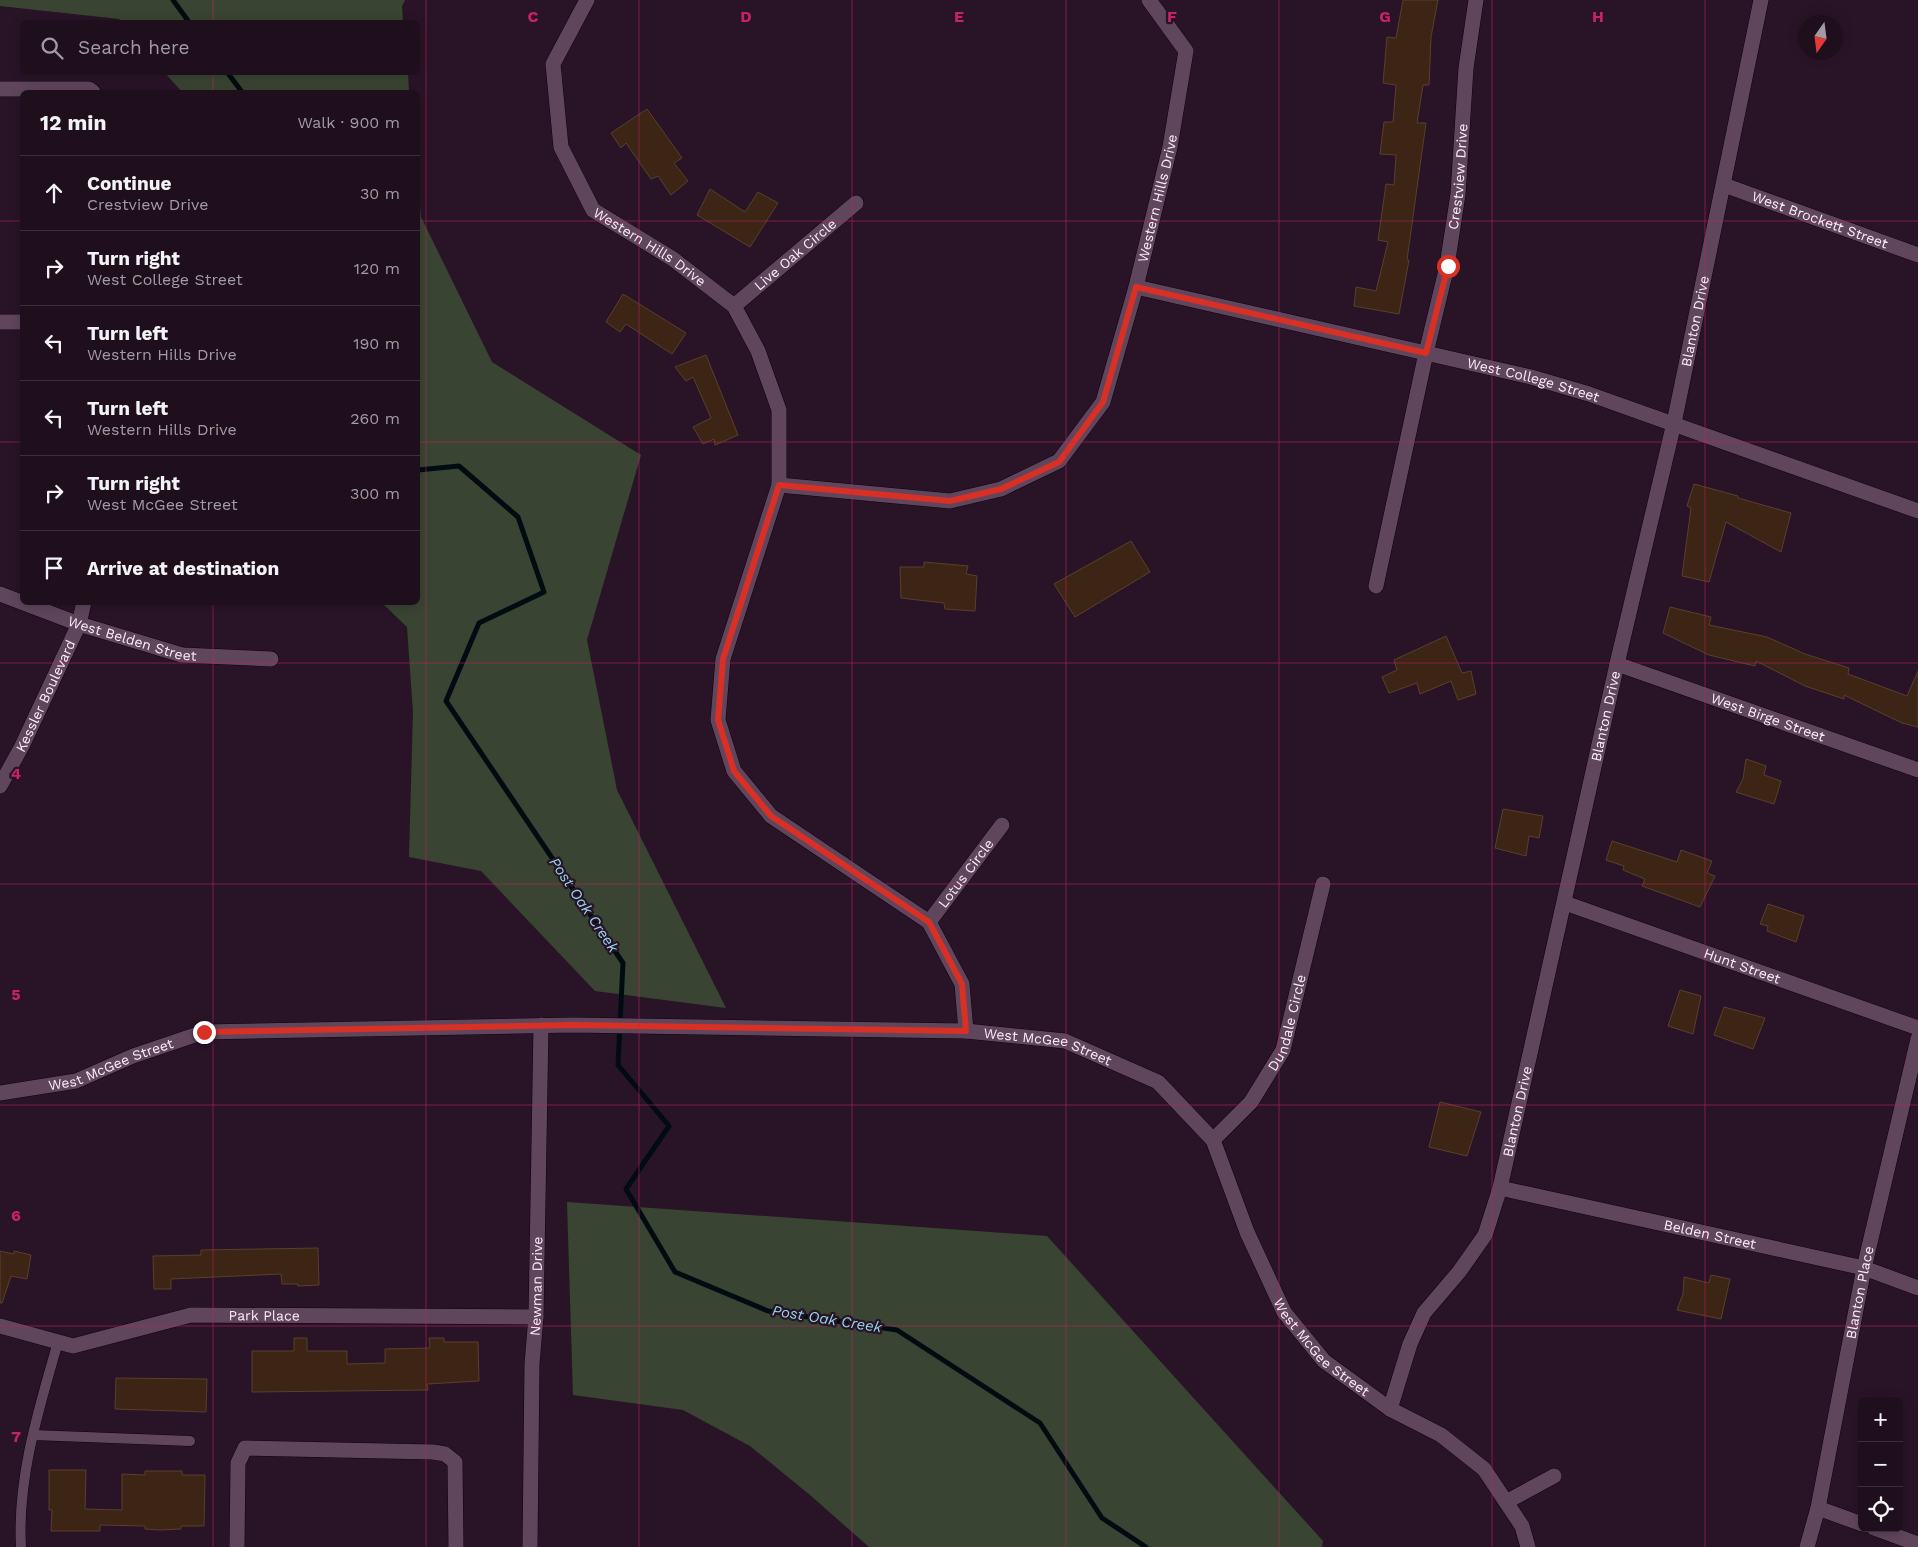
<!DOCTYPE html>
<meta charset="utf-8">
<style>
body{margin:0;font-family:"Work Sans",sans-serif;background:#2c1d2a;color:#f1f3f6}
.controls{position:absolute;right:15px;bottom:15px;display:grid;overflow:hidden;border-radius:8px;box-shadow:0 2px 12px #0003}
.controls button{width:45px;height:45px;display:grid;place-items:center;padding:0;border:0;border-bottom:1px solid #3c2f3b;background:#1f0f1d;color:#f1f3f6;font:25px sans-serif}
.compass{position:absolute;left:1798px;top:15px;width:45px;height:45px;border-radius:50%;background:#1f0f1d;box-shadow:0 2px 12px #0003;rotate:194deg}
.stop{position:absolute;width:15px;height:15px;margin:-11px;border:4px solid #d93025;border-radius:50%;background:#fff}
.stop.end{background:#d93025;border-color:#fff;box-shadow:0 1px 5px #0008}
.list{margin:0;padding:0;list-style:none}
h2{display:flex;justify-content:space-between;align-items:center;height:65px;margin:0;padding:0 20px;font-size:21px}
h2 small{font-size:16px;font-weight:400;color:#a19ca4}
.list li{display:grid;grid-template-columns:32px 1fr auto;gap:15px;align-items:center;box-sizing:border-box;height:75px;padding:0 20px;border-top:1px solid #3c2f3b}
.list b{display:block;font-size:19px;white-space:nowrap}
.list p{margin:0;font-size:16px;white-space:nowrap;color:#a19ca4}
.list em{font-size:16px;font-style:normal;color:#a19ca4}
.icon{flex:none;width:28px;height:28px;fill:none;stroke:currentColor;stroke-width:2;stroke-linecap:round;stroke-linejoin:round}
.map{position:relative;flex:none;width:1918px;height:1547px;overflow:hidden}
.search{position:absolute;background:#1f0f1d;box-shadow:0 2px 12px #0003;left:20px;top:20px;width:400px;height:55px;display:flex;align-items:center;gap:12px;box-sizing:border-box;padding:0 18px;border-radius:8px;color:#a19ca4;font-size:19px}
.panel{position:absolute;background:#1f0f1d;box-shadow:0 2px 12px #0003;left:20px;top:90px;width:400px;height:515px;border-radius:8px}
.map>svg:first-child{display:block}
.green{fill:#394532}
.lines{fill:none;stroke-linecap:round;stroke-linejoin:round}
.stream{stroke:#000c11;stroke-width:5}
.building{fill:#3c2514;stroke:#5a3f2c}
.lane-casing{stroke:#100110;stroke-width:11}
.street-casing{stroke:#100110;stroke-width:16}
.secondary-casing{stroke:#100110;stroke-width:16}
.lane{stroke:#5f465d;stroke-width:10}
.street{stroke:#5f465d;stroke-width:15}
.secondary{stroke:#5f465d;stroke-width:15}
.route{stroke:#d93025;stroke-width:6}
.grid{fill:none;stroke:#c52363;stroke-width:1;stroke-opacity:0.55}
.labels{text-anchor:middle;stroke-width:4.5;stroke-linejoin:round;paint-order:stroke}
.street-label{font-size:14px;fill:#fbecf9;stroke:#291427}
.water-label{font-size:15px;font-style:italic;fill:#92d7eb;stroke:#291427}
.grid-label{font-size:16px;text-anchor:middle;font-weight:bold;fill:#c52363;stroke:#291427;stroke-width:4.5;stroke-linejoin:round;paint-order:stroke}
</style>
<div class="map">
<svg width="1918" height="1547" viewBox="0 0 1918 1547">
<rect width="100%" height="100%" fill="#291427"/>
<path class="green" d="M0 0H405L402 6 403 22H122L119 19 0 6Z
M165 73H408L409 92H182Z
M418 181 421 217 492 362 641 455 587 640 617 790 726 1008 595 991 481 871 409 857 413 712 407 627 382 603 418 602Z
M567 1202 1047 1236 1323 1541 1322 1547H869L810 1495 750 1446 683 1410 573 1395Z"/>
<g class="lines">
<path class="stream" d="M173 0 189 22
M227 72 242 92
M418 470 459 466 518 517 544 592 479 623 446 701 623 963 618 1065 669 1126 626 1189 675 1272 768 1311 897 1330 1040 1423 1102 1518 1146 1547"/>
</g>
<path class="building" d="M1403 0H1438L1431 37 1429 85H1423L1417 123H1426L1407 260H1409L1399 314 1354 306 1356 287 1376 291 1388 242 1378 240 1386 184 1394 185 1396 155 1380 154 1384 122H1393L1396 85 1383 83 1387 37 1396 38Z
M647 109 682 158 674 163 688 181 671 195 658 176 651 179 626 143 621 148 611 133Z
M710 189 745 212 758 192 778 203 750 247 697 215Z
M623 294 686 333 672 354 626 324 620 332 606 322Z
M706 355 738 435 715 445 714 439 703 444 693 427 711 418 693 377 686 381 675 367Z
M1694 484 1738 496V498L1791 513 1781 552 1726 522 1709 582 1682 576 1691 508 1687 506Z
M1131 541 1150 572 1075 617 1054 584Z
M924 562 968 566 966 574 977 576 975 611 945 609 944 603 901 598 900 567H924Z
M1670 607 1711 617 1709 625 1767 637 1805 654 1849 668 1848 674 1907 696 1918 671V727L1902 723 1844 695V699L1805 686 1756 661 1755 666 1709 655 1663 633Z
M1446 636 1462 673 1471 671 1476 694 1458 700 1451 681 1420 694 1417 683 1389 693 1382 677 1397 670 1394 660Z
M1746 759 1766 766 1764 775 1781 781 1774 804 1736 792 1743 779Z
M1503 809 1543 816 1539 838 1529 836 1526 856 1495 848Z
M1612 841 1677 862 1681 850 1712 861 1707 873 1715 876 1700 907 1642 886 1645 879 1623 870 1624 866 1606 860Z
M1768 904 1804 916 1796 942 1767 931 1768 926 1760 924Z
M1680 990 1701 996 1693 1034 1668 1026Z
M1724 1007 1765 1018 1753 1049 1714 1035Z
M1440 1102 1481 1112 1467 1156 1429 1147Z
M318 1248 319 1285 298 1286V1284H282L281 1274 171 1279V1289H154L153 1256 201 1255V1250Z
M0 1251 14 1254V1251L31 1255 27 1279 11 1276 2 1303H0Z
M1711 1275 1730 1279 1721 1319 1677 1310 1683 1294 1684 1277 1709 1283Z
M294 1338H307V1351H347V1364L385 1363V1349L430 1348 429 1338H444V1342H478L479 1381 427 1384 428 1390 252 1392V1351H294Z
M116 1378 207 1379 206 1412 115 1409Z
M49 1470H86L85 1509 122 1510V1474L145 1475V1471H182V1475H205L204 1526H181V1529L160 1530 145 1529V1526L100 1525V1531H51L52 1510H49Z"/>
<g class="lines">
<defs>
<path id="lane" d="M33 1435 190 1441
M21 1547C17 1478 39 1408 58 1342"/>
<g id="street">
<path id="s1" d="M587 0 553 64 561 147 593 210 673 259 734 306 758 351 779 410V485L950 501 1001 489 1059 461 1103 402 1136 287 1170 147 1186 51 1149 0"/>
<path d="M0 89H89L93 92"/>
<path id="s2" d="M1724 185 1918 255"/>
<path id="s3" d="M1136 287 1531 377 1589 394 1918 511"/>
<path id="s4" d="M734 306 856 203"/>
<path d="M0 322H22"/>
<path d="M779 485 723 659 718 720 734 771 771 816 929 922 962 984 966 1031"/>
<path id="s5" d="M1376 586 1426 353 1447 266 1458 194 1466 68 1476 0"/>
<path id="s6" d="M0 594 79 624 182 655 271 659"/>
<path id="s7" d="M1617 664 1918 770"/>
<path id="s8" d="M0 786 22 746 79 624 84 602"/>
<path id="s9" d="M1565 903 1918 1028"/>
<path id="s10" d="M929 922 1002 825"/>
<path id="s11" d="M1213 1140 1251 1102 1283 1050 1323 884"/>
<path id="s12" d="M1500 1188 1864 1268 1918 1288"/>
<path id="s13" d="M0 1326 73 1346 191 1315 536 1317"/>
<path id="s14" d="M1390 1409 1410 1344 1424 1313 1459 1272 1485 1235 1500 1188 1617 664 1674 423 1761 0"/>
<path d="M1506 1502 1554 1476"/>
<path d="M1818 1508 1862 1524"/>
<path d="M1874 1528 1918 1544"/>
<path d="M237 1547 238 1463 245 1448 433 1452 445 1454 455 1462 456 1547"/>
<path id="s15" d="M530 1547 532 1364 536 1317 541 1025"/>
<path id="s16" d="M1807 1547 1818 1508 1864 1268 1918 1039"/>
</g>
<g id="secondary">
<path id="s17" d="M0 1093 76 1081 133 1056 204 1032 573 1025 966 1031 1065 1041 1158 1082 1213 1140 1247 1232 1284 1312 1324 1361 1390 1409 1441 1435 1484 1469 1522 1526 1528 1547"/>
</g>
</defs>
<use href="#lane" class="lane-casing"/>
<use href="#street" class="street-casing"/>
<use href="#secondary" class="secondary-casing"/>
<use href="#lane" class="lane"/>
<use href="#street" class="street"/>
<use href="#secondary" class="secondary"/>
</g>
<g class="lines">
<path class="route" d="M204 1032 573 1025 966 1031 962 984 929 922 771 816 734 771 718 720 723 659 779 485 950 501 1001 489 1059 462 1103 402 1136 287 1426 353 1448 266"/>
</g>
<path class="grid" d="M213 0V22M426 0V1547M639 0V1547M852 0V1547M1066 0V1547M1279 0V1547M1492 0V1547M1705 0V1547M213 72V92M0 221H22M418 221H1918M0 442H22M418 442H1918M213 602V1547M0 663H1918M0 884H1918M0 1105H1918M0 1326H1918"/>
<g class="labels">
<g class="street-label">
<text dy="5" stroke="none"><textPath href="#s5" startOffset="418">Crestview Drive</textPath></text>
<text dy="5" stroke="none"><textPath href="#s1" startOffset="1159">Western Hills Drive</textPath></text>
<text dy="5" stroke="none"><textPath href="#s2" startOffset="102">West Brockett Street</textPath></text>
<text dy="5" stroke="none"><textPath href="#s1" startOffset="294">Western Hills Drive</textPath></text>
<text dy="5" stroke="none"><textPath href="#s4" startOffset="80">Live Oak Circle</textPath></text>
<text dy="5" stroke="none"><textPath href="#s14" startOffset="1139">Blanton Drive</textPath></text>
<text dy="5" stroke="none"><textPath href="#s3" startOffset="408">West College Street</textPath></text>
<text dy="5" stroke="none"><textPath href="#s6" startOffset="140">West Belden Street</textPath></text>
<text dy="5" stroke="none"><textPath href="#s8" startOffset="101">Kessler Boulevard</textPath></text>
<text dy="5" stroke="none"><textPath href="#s14" startOffset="734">Blanton Drive</textPath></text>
<text dy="5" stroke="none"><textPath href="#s7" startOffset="160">West Birge Street</textPath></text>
<text dy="5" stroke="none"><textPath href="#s10" startOffset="61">Lotus Circle</textPath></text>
<text dy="5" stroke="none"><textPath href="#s9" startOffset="188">Hunt Street</textPath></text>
<text dy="5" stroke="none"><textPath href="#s11" startOffset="142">Dundale Circle</textPath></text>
<text dy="5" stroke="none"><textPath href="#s17" startOffset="1060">West McGee Street</textPath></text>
<text dy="5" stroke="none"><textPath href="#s17" startOffset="115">West McGee Street</textPath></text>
<text dy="5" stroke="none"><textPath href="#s14" startOffset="329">Blanton Drive</textPath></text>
<text dy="5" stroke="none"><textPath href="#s12" startOffset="215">Belden Street</textPath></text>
<text dy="5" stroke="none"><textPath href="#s15" startOffset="261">Newman Drive</textPath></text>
<text dy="5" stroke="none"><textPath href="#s16" startOffset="260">Blanton Place</textPath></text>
<text dy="5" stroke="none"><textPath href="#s13" startOffset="271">Park Place</textPath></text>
<text dy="5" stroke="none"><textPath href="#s17" startOffset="1495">West McGee Street</textPath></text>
</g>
<g class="water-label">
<text transform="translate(584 905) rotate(56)" y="5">Post Oak Creek</text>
<text transform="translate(827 1319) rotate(9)" y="5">Post Oak Creek</text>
</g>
</g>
<g class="grid-label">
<text x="533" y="22">C</text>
<text x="746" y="22">D</text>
<text x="959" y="22">E</text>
<text x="1172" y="22">F</text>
<text x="1385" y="22">G</text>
<text x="1598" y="22">H</text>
<text x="16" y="779">4</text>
<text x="16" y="1000">5</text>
<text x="16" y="1221">6</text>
<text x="16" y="1442">7</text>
</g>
</svg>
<div class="controls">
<button>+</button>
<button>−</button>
<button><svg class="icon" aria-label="locate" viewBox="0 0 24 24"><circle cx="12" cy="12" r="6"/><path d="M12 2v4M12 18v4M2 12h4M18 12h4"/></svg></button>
</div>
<svg class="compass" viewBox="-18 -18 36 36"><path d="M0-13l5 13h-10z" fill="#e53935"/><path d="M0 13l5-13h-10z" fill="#a19ca4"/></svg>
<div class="stop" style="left:1448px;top:266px"></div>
<div class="stop end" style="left:204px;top:1032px"></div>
<div class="search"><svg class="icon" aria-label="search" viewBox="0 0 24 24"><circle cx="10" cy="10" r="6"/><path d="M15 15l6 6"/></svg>Search here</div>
<section class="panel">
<h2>12 min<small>Walk · 900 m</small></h2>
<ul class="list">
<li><svg class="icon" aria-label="ahead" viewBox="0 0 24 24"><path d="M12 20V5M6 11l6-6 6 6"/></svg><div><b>Continue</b><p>Crestview Drive</p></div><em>30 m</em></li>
<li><svg class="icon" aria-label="right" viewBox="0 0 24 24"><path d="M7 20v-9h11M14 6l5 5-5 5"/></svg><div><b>Turn right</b><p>West College Street</p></div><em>120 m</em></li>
<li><svg class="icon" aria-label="left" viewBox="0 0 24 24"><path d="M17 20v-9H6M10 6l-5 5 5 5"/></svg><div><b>Turn left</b><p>Western Hills Drive</p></div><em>190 m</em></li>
<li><svg class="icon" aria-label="left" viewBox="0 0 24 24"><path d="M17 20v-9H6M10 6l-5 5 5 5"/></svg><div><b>Turn left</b><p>Western Hills Drive</p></div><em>260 m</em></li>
<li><svg class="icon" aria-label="right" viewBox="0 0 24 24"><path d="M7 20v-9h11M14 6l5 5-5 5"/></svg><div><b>Turn right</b><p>West McGee Street</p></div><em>300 m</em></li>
<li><svg class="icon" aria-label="arrive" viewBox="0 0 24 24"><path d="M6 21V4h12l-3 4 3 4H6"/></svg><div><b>Arrive at destination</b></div></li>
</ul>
</section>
</div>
